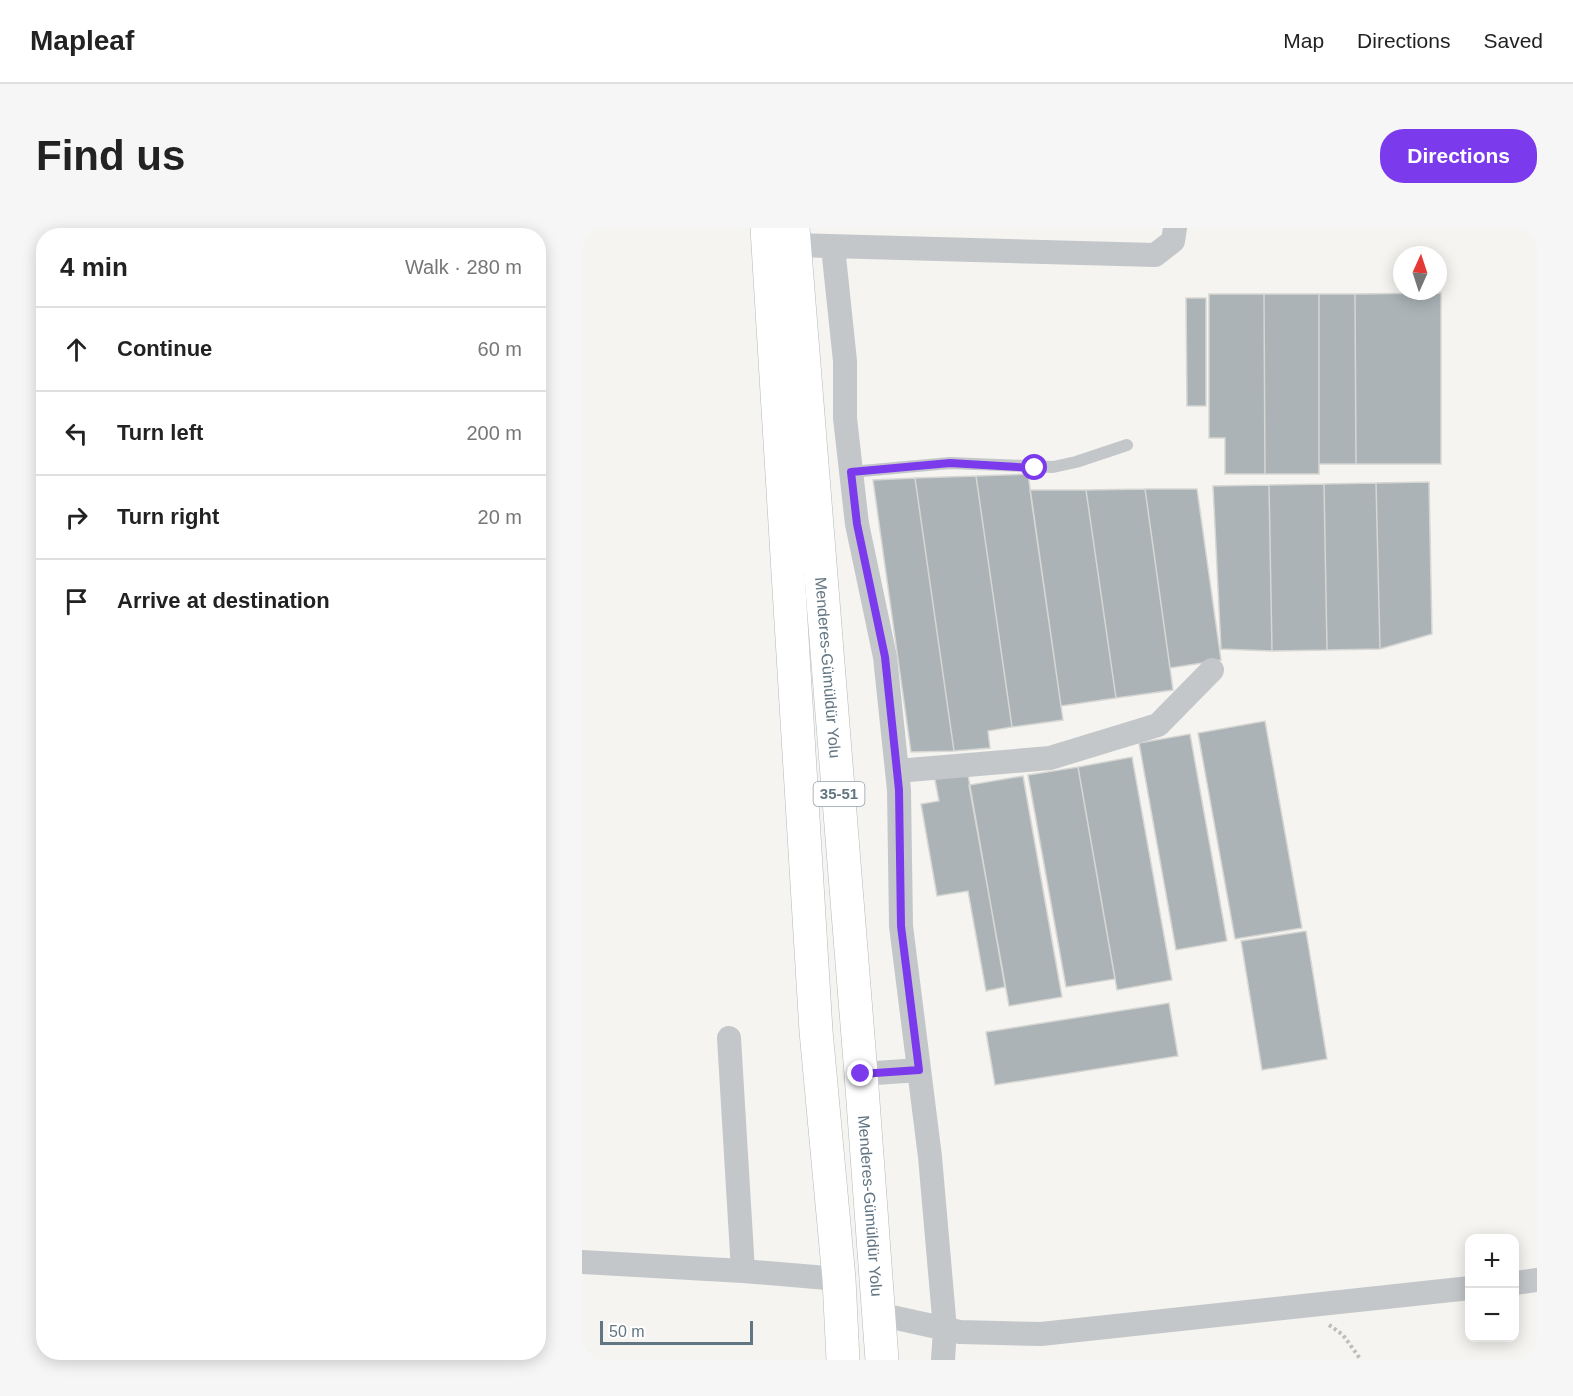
<!DOCTYPE html>
<meta charset="utf-8">
<style>
body{margin:0;font-family:Helvetica,sans-serif;background:#f6f6f6;color:#222}
.controls{position:absolute;right:18px;bottom:18px;display:grid;overflow:hidden;border-radius:12px;box-shadow:0 3px 15px #0003}
.controls button{width:54px;height:54px;display:grid;place-items:center;padding:0;border:0;border-bottom:2px solid #e0e0e0;background:#fff;color:#222;font:30px sans-serif}
.compass{position:absolute;left:811px;top:18px;width:54px;height:54px;border-radius:50%;background:#fff;box-shadow:0 3px 15px #0003;rotate:3deg}
.scale{position:absolute;left:18px;bottom:15px;width:153px;box-sizing:border-box;padding-left:6px;border:3px solid #627582;border-top:0;font-size:16px;line-height:21px;white-space:nowrap;color:#627582;-webkit-text-stroke:4px #fff;paint-order:stroke}
.stop{position:absolute;width:18px;height:18px;margin:-14px;border:4px solid #7c3aed;border-radius:50%;background:#fff}
.stop.end{background:#7c3aed;border-color:#fff;box-shadow:0 2px 6px #0008}
.list{margin:0;padding:0;list-style:none}
h2{display:flex;justify-content:space-between;align-items:center;height:78px;margin:0;padding:0 24px;font-size:26px}
h2 small{font-size:20px;font-weight:400;color:#767676}
.list li{display:grid;grid-template-columns:39px 1fr auto;gap:18px;align-items:center;box-sizing:border-box;height:84px;padding:0 24px;border-top:2px solid #e0e0e0}
.list b{display:block;font-size:22px;white-space:nowrap}
.list em{font-size:20px;font-style:normal;color:#767676}
.icon{flex:none;width:33px;height:33px;fill:none;stroke:currentColor;stroke-width:2;stroke-linecap:round;stroke-linejoin:round}
.map{position:relative;flex:none;width:955px;height:1132px;overflow:hidden;border-radius:24px}
header{display:flex;align-items:center;gap:36px;box-sizing:border-box;height:84px;padding:0 30px;background:#fff;border-bottom:2px solid #e0e0e0}
header strong{font-size:28px}
nav{display:flex;gap:33px;margin-inline-start:auto;font-size:21px}
.intro{display:flex;align-items:center;justify-content:space-between;box-sizing:border-box;height:144px;padding:0 36px}
h1{margin:0;font-size:42px}
.button{padding:15px 27px;border-radius:24px;background:#7c3aed;color:#fff;font-size:21px;font-weight:700}
main{display:flex;gap:36px;padding:0 36px}
aside{flex:1;background:#fff;border-radius:24px;box-shadow:0 3px 15px #0003}
.map>svg:first-child{display:block}
.building{fill:#abb3b7;stroke:#d6d6d3;stroke-width:1.5}
.lines{fill:none;stroke-linecap:round;stroke-linejoin:round}
.primary-casing{stroke:#b4b9bc;stroke-width:34}
.path{stroke:#bbbdbf;stroke-width:4;stroke-dasharray:3 3;stroke-linecap:butt}
.lane{stroke:#c4c7ca;stroke-width:12}
.street{stroke:#c4c7ca;stroke-width:24}
.primary{stroke:#fff;stroke-width:33}
.route{stroke:#7c3aed;stroke-width:8}
.labels{text-anchor:middle;stroke-width:6;stroke-linejoin:round;paint-order:stroke}
.shield{fill:#fff;stroke:#919ea8;stroke-width:1.5}
.shield-label{font-size:15px;font-weight:bold;fill:#627582}
.street-label{font-size:16px;fill:#627582;stroke:#fff}
</style>
<header>
<strong>Mapleaf</strong>
<nav><a>Map</a><a>Directions</a><a>Saved</a></nav>
</header>
<div class="intro"><h1>Find us</h1><a class="button">Directions</a></div>
<main>
<aside>
<h2>4 min<small>Walk · 280 m</small></h2>
<ul class="list">
<li><svg class="icon" aria-label="ahead" viewBox="0 0 24 24"><path d="M12 20V5M6 11l6-6 6 6"/></svg><div><b>Continue</b></div><em>60 m</em></li>
<li><svg class="icon" aria-label="left" viewBox="0 0 24 24"><path d="M17 20v-9H6M10 6l-5 5 5 5"/></svg><div><b>Turn left</b></div><em>200 m</em></li>
<li><svg class="icon" aria-label="right" viewBox="0 0 24 24"><path d="M7 20v-9h11M14 6l5 5-5 5"/></svg><div><b>Turn right</b></div><em>20 m</em></li>
<li><svg class="icon" aria-label="arrive" viewBox="0 0 24 24"><path d="M6 21V4h12l-3 4 3 4H6"/></svg><div><b>Arrive at destination</b></div></li>
</ul>
</aside>
<div class="map">
<svg width="955" height="1132" viewBox="0 0 955 1132">
<rect width="100%" height="100%" fill="#f5f4f0"/>
<path class="building" d="M859 65V236H774L773 66Z
M627 66H682L683 246H643V210H627Z
M682 66H737V246H683Z
M737 66H773L774 236H737Z
M604 70H624V178H605Z
M446 246 481 492 430 499 394 248Z
M394 248 430 499 406 503 408 520 372 523 333 250Z
M333 250 372 523 329 524 291 252Z
M847 254 850 406 798 421 794 255Z
M794 255 798 421 745 422 742 256Z
M742 256 745 422 690 423 687 257Z
M687 257 690 423 639 421 631 258Z
M563 261H615L639 432 588 440Z
M563 261 591 462 534 470 504 262Z
M448 262H504L534 470 479 478Z
M683 493 720 700 653 711 616 505Z
M608 506 645 713 594 722 557 515Z
M550 529 590 752 535 762 496 539Z
M496 539 533 751 484 759 446 547Z
M385 541 423 759 404 763 386 663 355 668 339 576 357 573 352 547Z
M441 548 480 769 427 778 387 557Z
M724 703 745 831 680 842 659 713Z
M587 775 596 828 413 857 404 804Z"/>
<g class="lines">
<defs>
<g id="primary">
<path d="M185 0 234 803 257 1051 261 1132"/>
<path id="s1" d="M211 0 279 846 300 1132"/>
</g>
</defs>
<use href="#primary" class="primary-casing"/>
<path class="path" d="M747 1097 761 1107 779 1132"/>
<path class="lane" d="M269 244 368 235 471 239 494 234 545 217"/>
<path class="street" d="M211 17 573 27 591 13 593 0
M251 19 263 133V190L275 296 303 429 317 562 319 698 348 929 363 1101 361 1132
M315 543 468 530 576 497 630 442
M147 810 161 1043
M279 846 337 842
M0 1034 161 1043 257 1051
M933 1055 955 1052
M296 1086 378 1104 459 1106 888 1060"/>
<use href="#primary" class="primary"/>
</g>
<g class="lines">
<path class="route" d="M279 846 337 842 319 698 317 562 303 429 275 296 269 244 368 235 453 240"/>
</g>
<g class="labels">
<rect class="shield" x="231.5" y="554" width="51" height="24" rx="4.5"/>
<g class="shield-label">
<text x="257" y="571">35-51</text>
</g>
<g class="street-label">
<text dy="6" stroke="none"><textPath href="#s1" startOffset="441">Menderes-Gümüldür Yolu</textPath></text>
<text dy="6" stroke="none"><textPath href="#s1" startOffset="981">Menderes-Gümüldür Yolu</textPath></text>
</g>
</g>
</svg>
<div class="controls">
<button>+</button>
<button>−</button>
</div>
<svg class="compass" viewBox="-18 -18 36 36"><path d="M0-13l5 13h-10z" fill="#e53935"/><path d="M0 13l5-13h-10z" fill="#767676"/></svg>
<div class="scale">50 m</div>
<div class="stop" style="left:453px;top:240px"></div>
<div class="stop end" style="left:279px;top:846px"></div>
</div>
</main>
